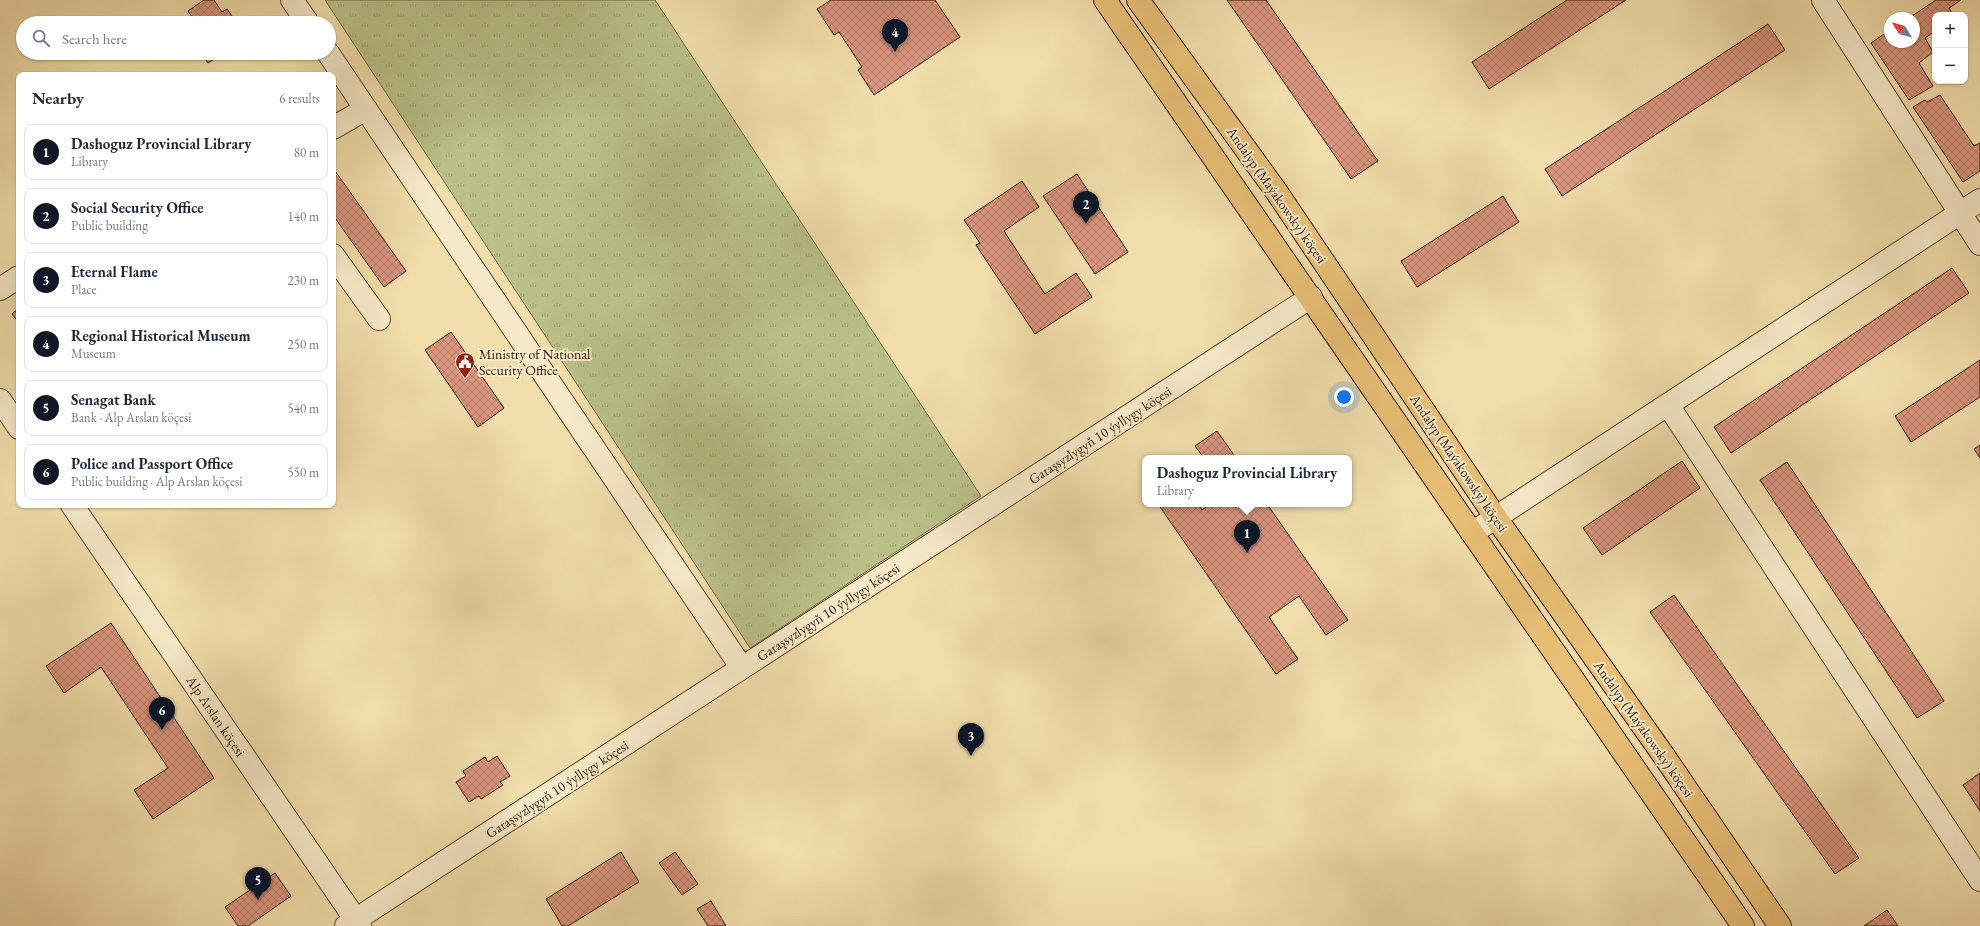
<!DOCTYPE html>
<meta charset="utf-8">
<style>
body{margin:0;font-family:"EB Garamond",serif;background:#f2f2f3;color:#1f2937}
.controls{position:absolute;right:12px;top:12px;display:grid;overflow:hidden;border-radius:8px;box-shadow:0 1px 3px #0004}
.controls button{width:36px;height:36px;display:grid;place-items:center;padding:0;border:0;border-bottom:1px solid #e0e1e3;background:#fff;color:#1f2937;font:20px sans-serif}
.compass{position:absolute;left:1884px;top:12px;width:36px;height:36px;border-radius:50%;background:#fff;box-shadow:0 1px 3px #0004;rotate:307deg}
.you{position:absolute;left:1344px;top:397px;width:14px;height:14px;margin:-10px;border:3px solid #fff;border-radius:50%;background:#1a73e8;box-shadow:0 0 0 6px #1a73e833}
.badge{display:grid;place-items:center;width:26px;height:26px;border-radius:50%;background:#111827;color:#fff;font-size:13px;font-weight:700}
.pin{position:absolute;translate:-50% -33px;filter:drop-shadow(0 1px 2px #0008)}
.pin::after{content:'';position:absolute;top:21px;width:14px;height:12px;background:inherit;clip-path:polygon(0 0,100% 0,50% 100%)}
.popup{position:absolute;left:1142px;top:455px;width:210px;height:52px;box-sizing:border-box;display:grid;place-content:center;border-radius:8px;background:#fff;filter:drop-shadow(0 1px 3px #0005);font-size:13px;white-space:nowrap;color:#747a83}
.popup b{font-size:15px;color:#1f2937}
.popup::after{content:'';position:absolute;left:50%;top:100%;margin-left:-8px;border:8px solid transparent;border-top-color:#fff}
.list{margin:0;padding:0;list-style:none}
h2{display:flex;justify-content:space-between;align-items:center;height:52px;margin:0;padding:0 16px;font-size:17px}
h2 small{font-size:13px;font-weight:400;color:#747a83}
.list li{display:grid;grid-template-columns:26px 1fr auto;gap:12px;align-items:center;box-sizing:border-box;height:56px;margin:0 8px 8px;padding:0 8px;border:1px solid #e0e1e3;border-radius:8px}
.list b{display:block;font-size:15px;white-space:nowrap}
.list p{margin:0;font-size:13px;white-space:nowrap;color:#747a83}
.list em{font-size:13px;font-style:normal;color:#747a83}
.icon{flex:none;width:22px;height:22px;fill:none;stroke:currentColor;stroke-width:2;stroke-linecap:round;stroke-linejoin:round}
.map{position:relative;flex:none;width:1980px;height:926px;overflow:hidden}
.search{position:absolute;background:#fff;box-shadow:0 1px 3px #0004;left:16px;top:16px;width:320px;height:44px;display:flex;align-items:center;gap:10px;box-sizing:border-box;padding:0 14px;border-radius:22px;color:#747a83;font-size:15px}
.panel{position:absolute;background:#fff;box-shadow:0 1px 3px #0004;left:16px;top:72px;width:320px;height:436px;border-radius:8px}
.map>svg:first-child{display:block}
.park{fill:url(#park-tufts);stroke:#756a48}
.building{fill:url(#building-cross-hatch);stroke:#311406}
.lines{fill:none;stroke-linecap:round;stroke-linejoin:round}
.minor-casing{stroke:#61462f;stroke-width:24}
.major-casing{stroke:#311406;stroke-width:24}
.minor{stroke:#f6eac8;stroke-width:22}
.major{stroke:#e8bf75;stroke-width:22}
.labels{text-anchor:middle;stroke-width:4;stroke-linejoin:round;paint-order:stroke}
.street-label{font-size:14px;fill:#311406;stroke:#f6eac8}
.poi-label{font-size:14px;fill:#311406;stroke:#f6eac8;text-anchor:start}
</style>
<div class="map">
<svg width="1980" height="926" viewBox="0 0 1980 926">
<defs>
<pattern id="park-tufts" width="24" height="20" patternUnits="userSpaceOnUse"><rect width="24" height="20" fill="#b9c189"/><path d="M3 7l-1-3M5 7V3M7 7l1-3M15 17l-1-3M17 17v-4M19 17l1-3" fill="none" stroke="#a0a575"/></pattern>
<pattern id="building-cross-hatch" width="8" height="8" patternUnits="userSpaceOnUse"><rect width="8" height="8" fill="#da967f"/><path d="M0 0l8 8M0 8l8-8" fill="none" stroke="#b17966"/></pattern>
</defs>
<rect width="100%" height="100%" fill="#f1deaa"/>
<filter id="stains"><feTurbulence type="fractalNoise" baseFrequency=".005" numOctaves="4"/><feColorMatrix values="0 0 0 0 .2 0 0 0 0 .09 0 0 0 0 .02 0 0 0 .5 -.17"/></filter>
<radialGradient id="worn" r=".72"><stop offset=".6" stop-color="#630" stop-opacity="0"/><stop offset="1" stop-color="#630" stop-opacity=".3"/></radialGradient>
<path class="park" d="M325 0H655L981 496 750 648Z"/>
<path class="building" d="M204 0H214L222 12 227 9 237 23H183L192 17 188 11Z
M831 0H935L960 37 874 95 858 70 862 67 839 32 834 35 817 9Z
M1227 0H1266L1378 161 1351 179Z
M1567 0H1626L1489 89 1472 62Z
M1936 0H1961L1949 8 1953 15H1935V31L1925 38 1933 52 1919 63 1933 86 1909 100 1871 43 1890 30V42H1914V18H1909Z
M1768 24 1785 50 1562 196 1545 169Z
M201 53H223L208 63Z
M1940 95 1974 146 1980 143V171L1963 182 1913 107 1925 100 1927 102Z
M333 168 406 271 384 287 333 215Z
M1077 174 1128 252 1095 274 1043 196Z
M1022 181 1039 207 1004 231 1045 294 1076 273 1092 297 1035 334 976 245 980 243 964 220Z
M1503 196 1519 222 1417 287 1401 261Z
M1952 268 1969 293 1731 453 1714 427Z
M19 308V323L12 314Z
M451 332 504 408 478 427 425 350Z
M1980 360V397L1911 442 1895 416Z
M1217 431 1236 458H1204L1195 446Z
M1980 445V458L1974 449Z
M1682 461 1700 488 1602 555 1583 528Z
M1787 462 1944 701 1917 718 1760 480Z
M1158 504H1198L1202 510 1210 504H1267L1348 620 1326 635 1299 596 1269 617 1298 659 1276 674Z
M1674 595 1859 858 1835 874 1650 612Z
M111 623 214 778 153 819 134 790 168 768 101 667 64 693 46 666Z
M497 756 510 776 500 782 503 785 481 799 479 796 469 802 456 782 466 776 463 771 485 757 488 762Z
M1980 773V811L1963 785Z
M621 852 639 882 568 926H562L546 899Z
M675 852 698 884 682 895 659 863Z
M275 873 291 896 248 926H238L225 907Z
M711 901 726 926H708L697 909Z
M1887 910 1898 926H1864Z"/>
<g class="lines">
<defs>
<path id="minor" d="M292 0 308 23
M1823 0 1980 244
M328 53 742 668
M333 128 366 109
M333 255 379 319
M0 289 19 277
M0 400 19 428
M1668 405 1980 880
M72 505 360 926
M1472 533 1980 200
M346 926 1311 297"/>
<path id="major" d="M1105 0 1743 926
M1138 0 1276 191 1496 518 1664 756 1780 926"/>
</defs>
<use href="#minor" class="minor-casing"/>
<use href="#major" class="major-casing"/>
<use href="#minor" class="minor"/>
<use href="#major" class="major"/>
</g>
<defs>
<symbol id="civic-pin" viewBox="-11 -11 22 30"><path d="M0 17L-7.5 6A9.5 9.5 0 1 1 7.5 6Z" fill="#8f2418" stroke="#f6eac8"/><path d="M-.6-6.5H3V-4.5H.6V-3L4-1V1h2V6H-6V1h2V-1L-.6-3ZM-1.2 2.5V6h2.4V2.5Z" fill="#fff"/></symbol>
</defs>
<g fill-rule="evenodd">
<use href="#civic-pin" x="454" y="351" width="22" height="30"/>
</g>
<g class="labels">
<g class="street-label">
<text transform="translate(1277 195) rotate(55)" y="5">Andalyp (Maýakowsky) köçesi</text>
<text transform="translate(1100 435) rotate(-33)" y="5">Garaşsyzlygyň 10 ýyllygy köçesi</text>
<text transform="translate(1459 463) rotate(56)" y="5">Andalyp (Maýakowsky) köçesi</text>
<text transform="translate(828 612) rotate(-33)" y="5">Garaşsyzlygyň 10 ýyllygy köçesi</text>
<text transform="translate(216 716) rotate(56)" y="5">Alp Arslan köçesi</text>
<text transform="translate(1644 729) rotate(55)" y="5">Andalyp (Maýakowsky) köçesi</text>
<text transform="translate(557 789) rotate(-33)" y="5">Garaşsyzlygyň 10 ýyllygy köçesi</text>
</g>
<g class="poi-label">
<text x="479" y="359">Ministry of National<tspan x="479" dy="16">Security Office</tspan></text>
</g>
</g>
<rect width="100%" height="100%" filter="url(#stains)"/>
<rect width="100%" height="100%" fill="url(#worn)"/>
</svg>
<div class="controls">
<button>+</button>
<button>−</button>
</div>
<svg class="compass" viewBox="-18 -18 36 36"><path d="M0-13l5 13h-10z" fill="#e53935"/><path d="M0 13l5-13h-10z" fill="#747a83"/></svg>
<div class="you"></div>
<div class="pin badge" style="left:1247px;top:553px">1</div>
<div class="popup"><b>Dashoguz Provincial Library</b>Library</div>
<div class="pin badge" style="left:1086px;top:224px">2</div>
<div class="pin badge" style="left:971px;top:756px">3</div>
<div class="pin badge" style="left:895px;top:52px">4</div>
<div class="pin badge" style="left:258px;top:900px">5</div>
<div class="pin badge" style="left:162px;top:730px">6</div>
<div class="search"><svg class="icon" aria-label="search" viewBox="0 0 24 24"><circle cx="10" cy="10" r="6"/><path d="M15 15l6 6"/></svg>Search here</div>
<section class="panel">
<h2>Nearby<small>6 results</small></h2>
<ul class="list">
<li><span class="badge">1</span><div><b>Dashoguz Provincial Library</b><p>Library</p></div><em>80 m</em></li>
<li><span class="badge">2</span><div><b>Social Security Office</b><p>Public building</p></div><em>140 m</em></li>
<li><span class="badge">3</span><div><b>Eternal Flame</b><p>Place</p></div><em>230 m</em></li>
<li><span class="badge">4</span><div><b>Regional Historical Museum</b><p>Museum</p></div><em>250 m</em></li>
<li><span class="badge">5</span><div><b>Senagat Bank</b><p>Bank · Alp Arslan köçesi</p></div><em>540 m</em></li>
<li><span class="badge">6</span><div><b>Police and Passport Office</b><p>Public building · Alp Arslan köçesi</p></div><em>550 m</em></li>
</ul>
</section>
</div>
